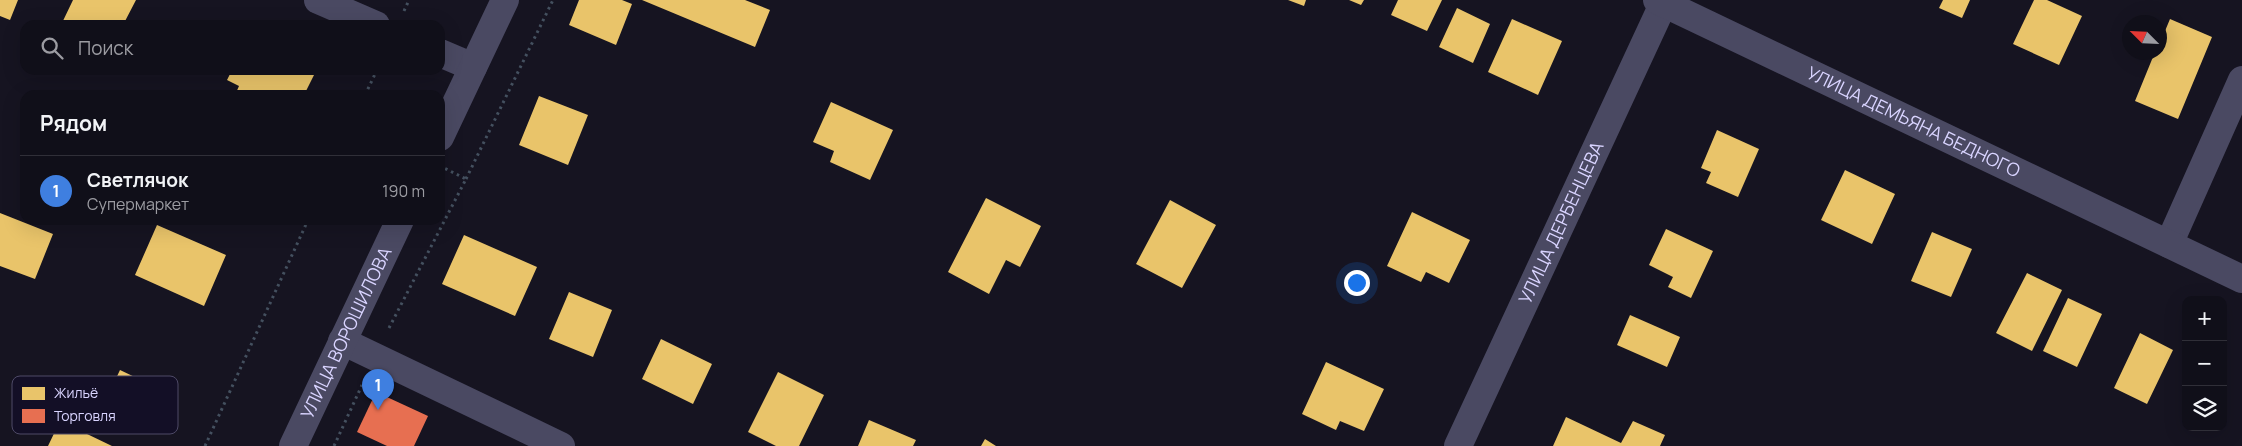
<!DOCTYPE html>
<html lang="ru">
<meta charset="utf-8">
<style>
body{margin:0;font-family:Manrope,sans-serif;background:#1e1d26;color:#f1f3f6}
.controls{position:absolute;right:15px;bottom:15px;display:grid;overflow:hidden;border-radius:10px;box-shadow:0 5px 20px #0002}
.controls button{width:45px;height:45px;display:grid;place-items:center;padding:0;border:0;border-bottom:1px solid #302f38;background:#100f19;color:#f1f3f6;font:25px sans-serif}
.compass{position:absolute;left:2122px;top:15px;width:45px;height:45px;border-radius:50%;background:#100f19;box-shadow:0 5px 20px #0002;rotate:294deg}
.you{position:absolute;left:1356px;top:282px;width:18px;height:18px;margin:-12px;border:4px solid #fff;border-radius:50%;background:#1a73e8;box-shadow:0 0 0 8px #1a73e833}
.badge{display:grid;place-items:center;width:32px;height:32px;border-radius:50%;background:#2563eb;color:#fff;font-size:16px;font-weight:700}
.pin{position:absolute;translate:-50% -41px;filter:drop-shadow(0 1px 2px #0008)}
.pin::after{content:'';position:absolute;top:26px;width:18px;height:15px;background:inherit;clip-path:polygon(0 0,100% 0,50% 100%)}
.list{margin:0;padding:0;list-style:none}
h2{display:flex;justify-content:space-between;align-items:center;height:65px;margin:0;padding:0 20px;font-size:21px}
h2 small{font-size:16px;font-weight:400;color:#9c9ca2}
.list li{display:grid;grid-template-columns:32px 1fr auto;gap:15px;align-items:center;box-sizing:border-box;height:70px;padding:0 20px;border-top:1px solid #302f38}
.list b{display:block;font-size:19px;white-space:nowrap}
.list p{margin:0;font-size:16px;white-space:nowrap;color:#9c9ca2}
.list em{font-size:16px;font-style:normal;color:#9c9ca2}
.icon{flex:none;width:28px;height:28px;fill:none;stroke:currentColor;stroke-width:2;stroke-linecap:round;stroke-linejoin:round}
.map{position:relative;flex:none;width:2242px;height:446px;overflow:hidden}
.search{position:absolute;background:#100f19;box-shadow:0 5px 20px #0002;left:20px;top:20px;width:425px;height:55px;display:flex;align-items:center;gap:12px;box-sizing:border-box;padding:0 18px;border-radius:15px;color:#9c9ca2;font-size:19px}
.panel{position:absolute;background:#100f19;box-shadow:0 5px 20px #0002;left:20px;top:90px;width:425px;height:135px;border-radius:15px}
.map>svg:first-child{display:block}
.homes{fill:#e9c46a}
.shops{fill:#e76f51}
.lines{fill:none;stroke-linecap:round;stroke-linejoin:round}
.path{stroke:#44505f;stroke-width:3;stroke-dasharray:2.5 4;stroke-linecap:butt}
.minor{stroke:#4a4962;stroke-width:28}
.tertiary{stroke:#4a4962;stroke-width:28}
.labels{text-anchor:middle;stroke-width:5;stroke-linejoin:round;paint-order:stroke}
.street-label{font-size:18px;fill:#d9d4ff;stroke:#130f26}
.key{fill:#130f26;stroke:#4e4a67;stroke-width:1}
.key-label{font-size:14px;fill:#d9d4ff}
</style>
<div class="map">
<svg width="2242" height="446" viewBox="0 0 2242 446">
<rect width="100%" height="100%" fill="#161421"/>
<path class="homes" d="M0 0H18L10 20 0 16Z
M73 0H136L123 25H61Z
M579 0H622L632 4 616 45 569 25Z
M642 0H745L770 10 755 47Z
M1288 0H1306L1304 6Z
M1349 0H1364L1361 5Z
M1398 0H1442L1427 31 1391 15Z
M1943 0H1970L1962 18 1939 8Z
M2034 0H2047L2082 16 2059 65 2013 44Z
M1457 8 1490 24 1473 63 1439 47Z
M1512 19 1562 41 1538 95 1488 72Z
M2170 19 2212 37 2178 119 2135 101 2155 52H2160V43Z
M232 70H314L316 71 304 95H235L239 86 227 80Z
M539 96 588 115 568 165 519 145Z
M831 102 893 130 870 180 830 162 834 151 813 142Z
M1717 130 1759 149 1738 197 1706 183 1711 172 1701 168Z
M1845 170 1895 194 1872 244 1821 220Z
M986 198 1041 226 1020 267 1006 260 989 294 948 272Z
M1170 200 1216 225 1182 288 1136 264Z
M1412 212 1470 240 1449 283 1426 272 1421 282 1387 266Z
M0 213 53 234 35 279 0 266Z
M157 225 226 255 204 306 135 275Z
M1666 229 1713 251 1691 298 1668 287 1673 277 1649 265Z
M1932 232 1972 249 1951 297 1911 281Z
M464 235 537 267 515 316 442 284Z
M2027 273 2062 290 2032 351 1996 333Z
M569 292 612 310 593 357 549 339Z
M2068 298 2102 314 2077 367 2043 351Z
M1630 315 1680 337 1667 367 1617 345Z
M2140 333 2173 350 2147 404 2114 388Z
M661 339 712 364 693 404 642 379Z
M1326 362 1384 389 1364 431 1340 421 1336 430 1302 414Z
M120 370 160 389 142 427 102 408Z
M778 372 824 395 799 446H776L748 432Z
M1566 417 1621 443 1633 421 1665 435 1660 446H1553Z
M869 420 916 440 913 446H858Z
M60 421 112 446H48Z
M985 439 996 446H981Z"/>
<path class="shops" d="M376 392 428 416 414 446H387L357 432Z"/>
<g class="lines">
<path class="path" d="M404 11 409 0
M365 95 377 70
M466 179 553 0
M389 328 466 179 444 168
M205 446 308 220
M334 446 362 385"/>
<g class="minor">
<path d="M318 0 376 25"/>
<path d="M440 53 473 67"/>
<path d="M2169 244 2242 80"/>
<path d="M342 341 561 446"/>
<path id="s1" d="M1458 446 1665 0"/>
</g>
<g class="tertiary">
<path id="s2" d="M1657 0 2242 279"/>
<path d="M440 137 505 0"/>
<path id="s3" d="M293 446 400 220"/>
</g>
</g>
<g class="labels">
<g class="street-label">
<text dy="6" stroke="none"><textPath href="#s2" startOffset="284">УЛИЦА ДЕМЬЯНА БЕДНОГО</textPath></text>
<text dy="6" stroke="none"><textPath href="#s1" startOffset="246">УЛИЦА ДЕРБЕНЦЕВА</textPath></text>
<text dy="6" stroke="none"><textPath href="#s3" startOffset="125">УЛИЦА ВОРОШИЛОВА</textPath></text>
</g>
</g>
<rect x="12" y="376" width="166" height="58" rx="8" class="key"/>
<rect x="22" y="387" width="23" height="13" fill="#e9c46a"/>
<rect x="22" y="409" width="23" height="14" fill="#e76f51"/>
<g class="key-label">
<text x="54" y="398">Жильё</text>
<text x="54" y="421">Торговля</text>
</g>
</svg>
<div class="controls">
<button>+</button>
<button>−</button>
<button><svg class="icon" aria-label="layers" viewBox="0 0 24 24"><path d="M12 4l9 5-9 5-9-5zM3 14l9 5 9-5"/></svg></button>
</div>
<svg class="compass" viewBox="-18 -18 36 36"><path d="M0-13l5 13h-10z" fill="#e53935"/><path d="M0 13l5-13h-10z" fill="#9c9ca2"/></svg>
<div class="you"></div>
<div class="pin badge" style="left:378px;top:410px;background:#3f7fe0">1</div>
<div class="search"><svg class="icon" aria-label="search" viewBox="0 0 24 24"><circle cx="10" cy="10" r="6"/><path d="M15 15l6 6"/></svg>Поиск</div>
<section class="panel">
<h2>Рядом<small></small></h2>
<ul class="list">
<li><span class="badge" style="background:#3f7fe0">1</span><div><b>Светлячок</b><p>Супермаркет</p></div><em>190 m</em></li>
</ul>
</section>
</div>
